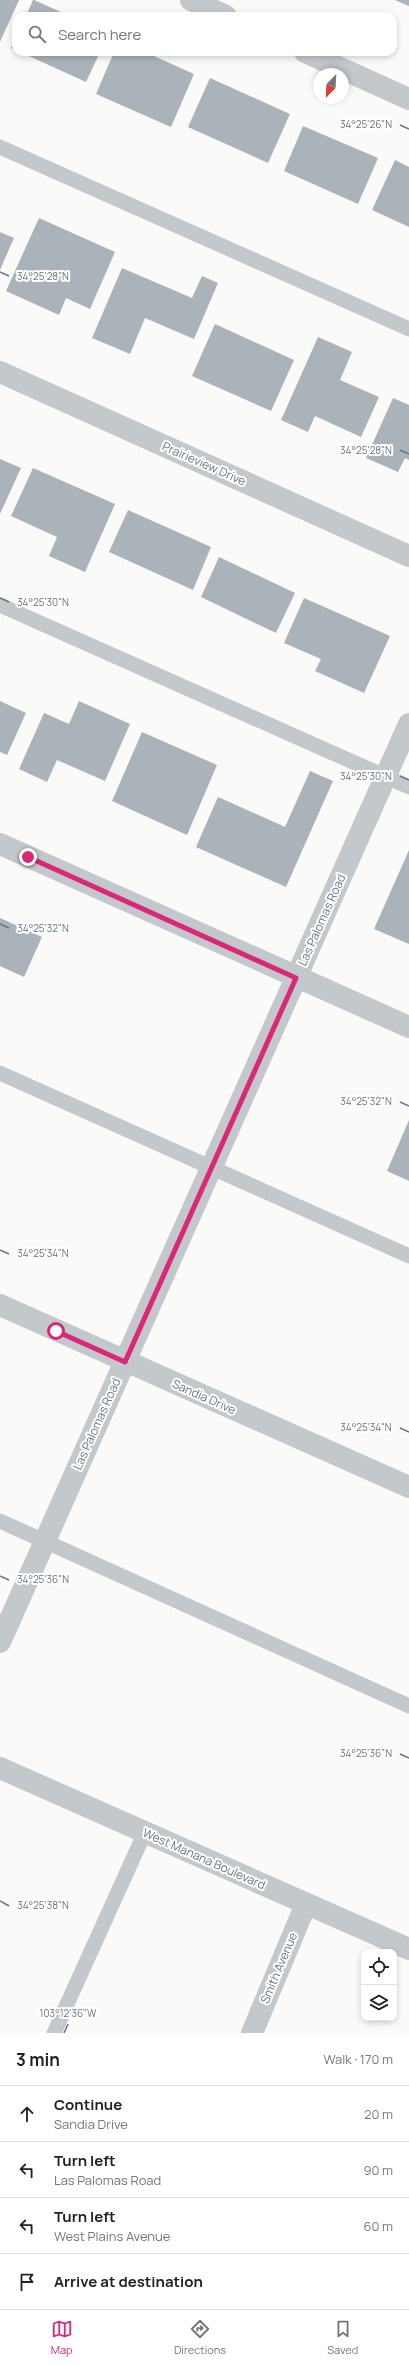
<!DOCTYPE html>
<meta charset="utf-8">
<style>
body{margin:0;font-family:Manrope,sans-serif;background:#f2f2f2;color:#222}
.controls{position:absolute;right:12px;bottom:12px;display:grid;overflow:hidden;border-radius:8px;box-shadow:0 2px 6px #0003}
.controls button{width:36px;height:36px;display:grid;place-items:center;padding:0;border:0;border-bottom:1px solid #e0e0e0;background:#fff;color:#222;font:20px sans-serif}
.compass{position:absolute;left:313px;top:68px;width:36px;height:36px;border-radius:50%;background:#fff;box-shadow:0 2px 6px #0003;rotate:204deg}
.stop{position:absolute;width:12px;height:12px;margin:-9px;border:3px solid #db2777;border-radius:50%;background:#fff}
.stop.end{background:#db2777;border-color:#fff;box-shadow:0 1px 4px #0008}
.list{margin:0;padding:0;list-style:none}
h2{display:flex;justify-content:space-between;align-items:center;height:52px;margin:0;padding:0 16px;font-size:17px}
h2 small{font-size:13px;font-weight:400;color:#767676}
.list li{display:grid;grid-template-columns:26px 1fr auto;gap:12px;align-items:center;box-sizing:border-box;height:56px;padding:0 16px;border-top:1px solid #e0e0e0}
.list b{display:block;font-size:15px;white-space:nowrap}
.list p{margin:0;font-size:13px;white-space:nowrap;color:#767676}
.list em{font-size:13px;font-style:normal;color:#767676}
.icon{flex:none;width:22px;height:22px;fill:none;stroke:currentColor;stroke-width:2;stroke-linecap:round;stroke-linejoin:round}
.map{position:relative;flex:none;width:409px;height:2033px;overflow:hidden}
.search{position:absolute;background:#fff;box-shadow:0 2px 6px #0003;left:12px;right:12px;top:12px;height:44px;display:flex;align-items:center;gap:10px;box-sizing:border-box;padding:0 14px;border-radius:12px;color:#767676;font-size:15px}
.sheet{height:276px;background:#fff}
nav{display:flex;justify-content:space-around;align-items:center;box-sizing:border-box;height:56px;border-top:1px solid #e0e0e0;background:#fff;font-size:11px;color:#767676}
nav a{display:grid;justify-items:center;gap:2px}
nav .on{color:#db2777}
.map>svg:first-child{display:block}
.building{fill:#aab3b9}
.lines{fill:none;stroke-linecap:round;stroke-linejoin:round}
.service{stroke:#c3c8cc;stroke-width:15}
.minor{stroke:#c3c8cc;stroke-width:22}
.tertiary{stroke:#c3c8cc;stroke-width:22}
.route{stroke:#db2777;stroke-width:5}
.ticks{fill:none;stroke:#657683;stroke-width:1.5}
.labels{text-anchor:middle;stroke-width:4;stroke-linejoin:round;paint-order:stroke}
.street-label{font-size:12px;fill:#657683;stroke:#fff}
.ticks-label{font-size:10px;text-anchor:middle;fill:#657683;stroke:#fff;stroke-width:4;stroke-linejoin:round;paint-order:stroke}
</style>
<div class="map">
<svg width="409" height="2033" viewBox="0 0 409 2033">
<rect width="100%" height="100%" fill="#fafaf8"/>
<path class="building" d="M0 0H19L0 42Z
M33 0H34L70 16H26Z
M395 0H409V6Z
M16 38V50L11 48Z
M20 52H100L86 82Z
M114 52H145L194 74 171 127 96 94Z
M210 78 290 114 268 163 188 127Z
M303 126 378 158 358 204 284 171Z
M395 160 409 167V227L372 210Z
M39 218 115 252 90 309 66 298 59 315 6 291Z
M0 232 14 238 0 270Z
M122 268 192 298 202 276 218 283 194 339 145 318 130 354 92 338Z
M215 324 294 360 271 411 192 376Z
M318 337 352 352 340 380 379 397 361 437 315 416 308 432 281 420Z
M393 398 409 405V460L405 458 398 472 366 458Z
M0 459 21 468 0 514Z
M33 468 115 504 85 572 49 556 57 537 11 516Z
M128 510 211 547 193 590 109 552Z
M219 557 295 593 276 633 201 597Z
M304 598 390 636 364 693 315 671 321 659 284 643Z
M0 701 26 713 7 755 0 752Z
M79 701 130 724 105 781 57 760 47 782 19 769 44 713 69 724Z
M142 732 217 765 187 835 112 801Z
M310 771 333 781 286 887 196 847 218 797 285 827Z
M409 850V944L374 929Z
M0 918 42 937 24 977 0 966Z
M409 1120V1181L387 1171Z"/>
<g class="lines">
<path class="service" d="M0 147 409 329
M0 605 409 787
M0 1073 409 1256
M0 1521 409 1706
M54 2033 145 1832"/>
<path class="minor" d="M191 0 226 16
M305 52 409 99
M0 372 409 556
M0 844 409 1027
M0 1305 409 1487
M0 1642 409 724
M252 2033 306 1904"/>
<path class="tertiary" d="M0 1768 409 1949"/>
</g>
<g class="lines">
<path class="route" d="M28 857 296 978 125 1362 56 1331"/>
</g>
<path class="ticks" d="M400 125 409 129M0 272 9 276M400 450 409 454M0 598 9 602M400 776 409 780M0 924 9 928M400 1102 409 1106M0 1250 9 1254M400 1428 409 1432M0 1576 9 1580M400 1754 409 1758M0 1901 9 1906M64 2033 68 2024"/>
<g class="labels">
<g class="street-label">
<text transform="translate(204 464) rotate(24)" y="4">Prairieview Drive</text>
<text transform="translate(322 920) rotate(-66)" y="4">Las Palomas Road</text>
<text transform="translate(204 1397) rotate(24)" y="4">Sandia Drive</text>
<text transform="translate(97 1424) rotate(-66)" y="4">Las Palomas Road</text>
<text transform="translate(204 1859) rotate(24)" y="4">West Manana Boulevard</text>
<text transform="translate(279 1968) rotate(-67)" y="4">Smith Avenue</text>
</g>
</g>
<g class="ticks-label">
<text x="366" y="128">34°25'26"N</text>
<text x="43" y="280">34°25'28"N</text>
<text x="366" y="454">34°25'28"N</text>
<text x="43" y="606">34°25'30"N</text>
<text x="366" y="780">34°25'30"N</text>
<text x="43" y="932">34°25'32"N</text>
<text x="366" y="1105">34°25'32"N</text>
<text x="43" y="1257">34°25'34"N</text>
<text x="366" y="1431">34°25'34"N</text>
<text x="43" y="1583">34°25'36"N</text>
<text x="366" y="1757">34°25'36"N</text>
<text x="43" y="1909">34°25'38"N</text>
<text x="68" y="2017">103°12'36"W</text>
</g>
</svg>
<div class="controls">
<button><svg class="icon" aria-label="locate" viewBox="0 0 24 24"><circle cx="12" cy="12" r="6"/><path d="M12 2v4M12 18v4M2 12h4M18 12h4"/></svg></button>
<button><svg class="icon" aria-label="layers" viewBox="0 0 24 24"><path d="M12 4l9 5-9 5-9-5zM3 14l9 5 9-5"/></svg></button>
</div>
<svg class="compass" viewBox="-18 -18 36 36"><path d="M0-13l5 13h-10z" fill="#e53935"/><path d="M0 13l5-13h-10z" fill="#767676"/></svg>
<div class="stop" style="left:56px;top:1331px"></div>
<div class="stop end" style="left:28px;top:857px"></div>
<div class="search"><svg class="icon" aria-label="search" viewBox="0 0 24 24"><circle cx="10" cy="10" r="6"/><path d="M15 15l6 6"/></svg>Search here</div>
</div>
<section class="sheet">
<h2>3 min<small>Walk · 170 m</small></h2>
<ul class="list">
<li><svg class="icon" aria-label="ahead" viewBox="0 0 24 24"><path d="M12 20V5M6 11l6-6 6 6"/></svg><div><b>Continue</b><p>Sandia Drive</p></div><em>20 m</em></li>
<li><svg class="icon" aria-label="left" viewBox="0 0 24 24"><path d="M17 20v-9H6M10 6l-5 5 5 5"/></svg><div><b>Turn left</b><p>Las Palomas Road</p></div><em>90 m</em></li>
<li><svg class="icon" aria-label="left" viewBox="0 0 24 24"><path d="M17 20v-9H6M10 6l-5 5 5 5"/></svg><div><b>Turn left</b><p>West Plains Avenue</p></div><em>60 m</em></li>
<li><svg class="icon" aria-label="arrive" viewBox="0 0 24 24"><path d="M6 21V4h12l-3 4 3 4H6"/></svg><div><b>Arrive at destination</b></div></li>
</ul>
</section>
<nav>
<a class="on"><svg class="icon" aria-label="map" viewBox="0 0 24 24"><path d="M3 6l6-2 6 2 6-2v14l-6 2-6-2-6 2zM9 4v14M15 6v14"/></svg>Map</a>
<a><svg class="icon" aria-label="directions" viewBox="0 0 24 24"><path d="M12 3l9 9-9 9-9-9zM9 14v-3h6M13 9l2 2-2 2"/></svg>Directions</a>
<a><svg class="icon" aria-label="saved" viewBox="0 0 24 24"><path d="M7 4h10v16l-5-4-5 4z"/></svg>Saved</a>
</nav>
